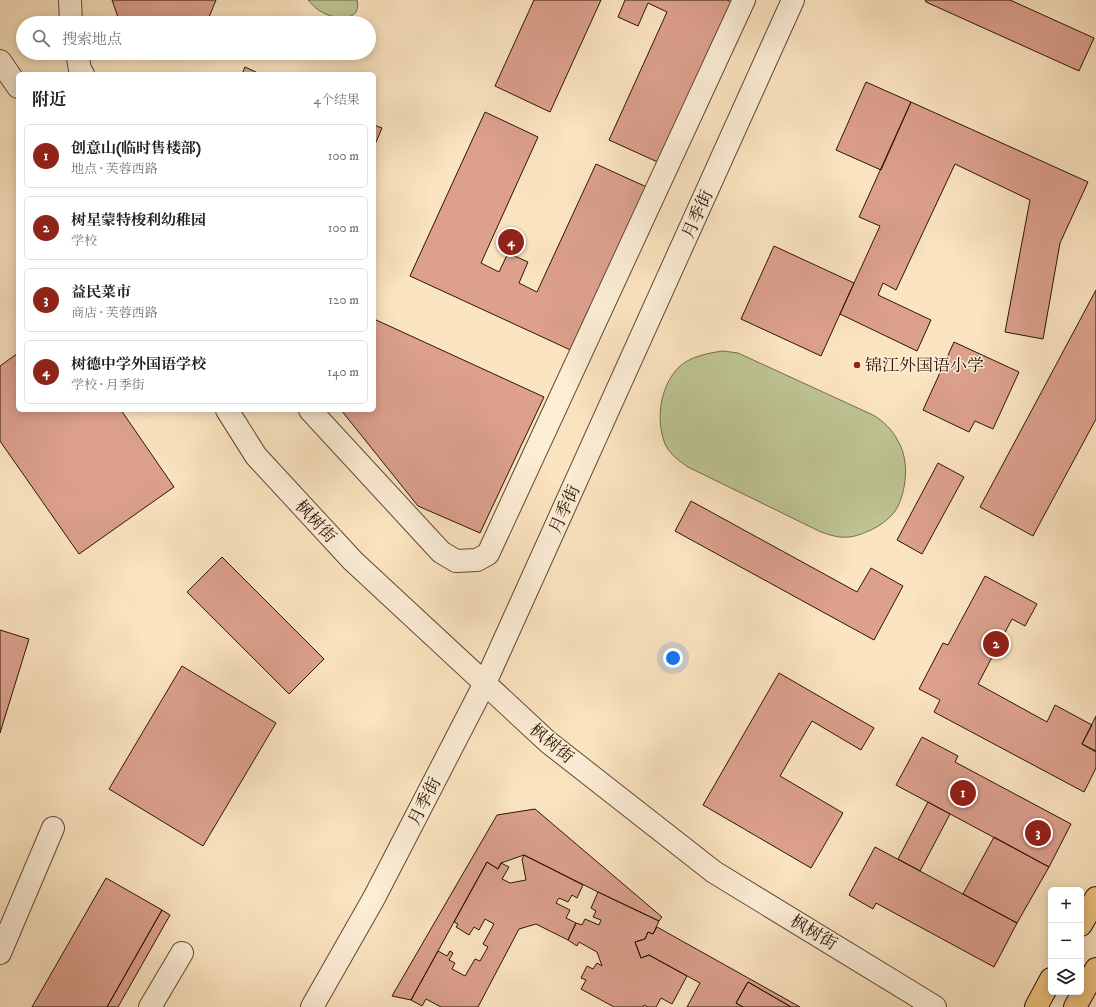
<!DOCTYPE html>
<html lang="zh">
<meta charset="utf-8">
<style>
body{margin:0;font-family:"IM FELL DW Pica","Noto Serif SC",serif;background:#f2f2f2;color:#222}
.controls{position:absolute;right:12px;bottom:12px;display:grid;overflow:hidden;border-radius:6px;box-shadow:0 2px 10px #0003}
.controls button{width:36px;height:36px;display:grid;place-items:center;padding:0;border:0;border-bottom:1px solid #e0e0e0;background:#fff;color:#222;font:20px sans-serif}
.you{position:absolute;left:673px;top:658px;width:14px;height:14px;margin:-10px;border:3px solid #fff;border-radius:50%;background:#1a73e8;box-shadow:0 0 0 6px #1a73e833}
.badge{display:grid;place-items:center;width:26px;height:26px;border-radius:50%;background:#8f2418;color:#fff;font-size:13px;font-weight:700}
.pin{position:absolute;translate:-50% -50%;border:2px solid #fff;box-shadow:0 1px 4px #0006}
.list{margin:0;padding:0;list-style:none}
h2{display:flex;justify-content:space-between;align-items:center;height:52px;margin:0;padding:0 16px;font-size:17px}
h2 small{font-size:13px;font-weight:400;color:#767676}
.list li{display:grid;grid-template-columns:26px 1fr auto;gap:12px;align-items:center;box-sizing:border-box;height:64px;margin:0 8px 8px;padding:0 8px;border:1px solid #e0e0e0;border-radius:6px}
.list b{display:block;font-size:15px;white-space:nowrap}
.list p{margin:0;font-size:13px;white-space:nowrap;color:#767676}
.list em{font-size:13px;font-style:normal;color:#767676}
.icon{flex:none;width:22px;height:22px;fill:none;stroke:currentColor;stroke-width:2;stroke-linecap:round;stroke-linejoin:round}
.map{position:relative;flex:none;width:1096px;height:1007px;overflow:hidden}
.search{position:absolute;background:#fff;box-shadow:0 2px 10px #0003;left:16px;top:16px;width:360px;height:44px;display:flex;align-items:center;gap:10px;box-sizing:border-box;padding:0 14px;border-radius:22px;color:#767676;font-size:15px}
.panel{position:absolute;background:#fff;box-shadow:0 2px 10px #0003;left:16px;top:72px;width:360px;height:340px;border-radius:6px}
.map>svg:first-child{display:block}
.green{fill:#bec492;stroke:#756c4c}
.building{fill:#dca08d;stroke:#2c1506}
.lines{fill:none;stroke-linecap:round;stroke-linejoin:round}
.minor-casing{stroke:#604934;stroke-width:24}
.major-casing{stroke:#2c1506;stroke-width:24}
.minor{stroke:#fcedd6;stroke-width:22}
.major{stroke:#eec280;stroke-width:22}
.poi-dot{fill:#8f2418;stroke:#fcedd6;stroke-width:1.5}
.labels{text-anchor:middle;stroke-width:3;stroke-linejoin:round;paint-order:stroke}
.street-label{font-size:17px;fill:#2c1506;stroke:#fcedd6}
.poi-label{font-size:17px;fill:#2c1506;stroke:#fcedd6;text-anchor:start}
</style>
<div class="map">
<svg width="1096" height="1007" viewBox="0 0 1096 1007">
<rect width="100%" height="100%" fill="#fbe4c0"/>
<filter id="stains"><feTurbulence type="fractalNoise" baseFrequency=".005" numOctaves="4"/><feColorMatrix values="0 0 0 0 .2 0 0 0 0 .09 0 0 0 0 .02 0 0 0 .5 -.17"/></filter>
<radialGradient id="worn" r=".72"><stop offset=".6" stop-color="#630" stop-opacity="0"/><stop offset="1" stop-color="#630" stop-opacity=".3"/></radialGradient>
<path class="green" d="M308 0H357C358 4 358 9 356 12 348 23 326 16 317 9 314 7 311 3 308 0Z
M723 351 738 353 873 415C883 421 892 429 898 441 909 459 907 487 898 506 893 517 881 525 871 530 864 533 855 537 848 537 838 538 830 535 821 532L688 467C679 461 671 455 666 446 664 442 663 438 662 434 657 412 662 385 678 368 688 357 708 353 723 351Z"/>
<path class="building" d="M112 0H216L209 17 205 23H120Z
M534 0H601L550 112 495 86Z
M625 0H727L735 3 662 164 609 140 667 12 648 3 638 26 618 17Z
M925 0H1010L1094 38 1079 71 926 2Z
M245 67 260 74H242Z
M866 82 911 102 881 170 836 150Z
M911 102 1088 182 1060 243 1043 339 1005 332 1030 200 955 164 896 290 883 283 878 295 931 320 917 351 840 314 880 226 859 217Z
M485 112 538 137 481 263 499 272 508 253 528 262 519 283 537 292 596 164 651 189 577 353 410 276Z
M374 125 382 128 374 147Z
M774 246 854 283 821 356 741 319Z
M1096 290V419L1033 536 980 507Z
M374 319 544 397 480 533 418 506 341 410H374Z
M954 342 1019 372 993 429 975 421 969 432 923 410Z
M18 353V410H121L174 487 79 554 0 441V366Z
M938 463 964 477 922 554 897 540Z
M691 501 857 592 871 568 903 586 874 640 675 531Z
M222 557 324 659 289 694 187 592Z
M985 576 1037 604 1025 626 1012 619 978 684 1047 722 1055 705 1092 725 1082 744 1096 752V768L1084 792 934 712 940 700 919 689 943 643 948 645Z
M0 630 29 639 0 733Z
M182 666 276 723 203 846 109 789Z
M779 673 874 728 861 750 812 721 780 776 843 813 811 868 703 805Z
M1096 716V751L1082 744Z
M922 737 958 756 955 762 1071 824 1049 867 896 785Z
M928 802 950 814 920 871 898 859Z
M535 809 662 917 659 921 598 892 524 855 501 863 498 869 487 862 411 1000 392 996 497 815Z
M994 837 1049 867 1017 923 963 894Z
M875 847 1017 923 994 967 876 903 873 909 849 895Z
M524 855 583 885 577 898 572 895 568 902 559 898 556 903 570 910 566 918 576 923 568 940 536 924 519 929 478 1007H441L426 999 422 1006 411 1000 438 951 447 956 450 951 453 953 449 960 455 963 452 969 465 976 475 959 480 961 488 947 483 944 494 924 485 919 479 930 474 927 469 935 456 927 458 924 454 922 487 862 498 869 501 863 509 867 502 879 510 883 526 880 522 859Z
M106 878 162 910 107 1007H32Z
M598 892 659 921 653 934 648 932 645 939 635 942 641 958 649 955 687 976 672 1004 661 998 656 1007H648L644 1005 643 1007H614L581 989 586 980 581 978 587 966 593 969 597 963 602 966 597 952 579 942 577 946 568 940 576 923 582 925 585 919 599 925 601 920 593 917 596 911 591 908Z
M162 910 170 915 118 1007H107Z
M657 927 800 1007H791L748 982 736 1003 743 1007H687L700 983 649 955 641 958 635 942 645 939 648 932 653 934Z
M748 982 791 1007H743L736 1003Z"/>
<g class="lines">
<defs>
<path id="minor" d="M70 0 71 23
M77 53 80 70 83 74
M0 61 18 87
M227 410 256 456 353 561 548 742 714 872 935 1007
M310 410 441 552 456 561 477 560 488 554 744 0
M0 953 53 828
M150 1007 182 953
M312 1007 374 898 485 683 793 0"/>
<path id="major" d="M1081 925 1096 898
M1036 1007 1051 979
M1075 1007 1096 969"/>
</defs>
<use href="#minor" class="minor-casing"/>
<use href="#major" class="major-casing"/>
<use href="#minor" class="minor"/>
<use href="#major" class="major"/>
</g>
<circle class="poi-dot" cx="857" cy="365" r="4"/>
<g class="labels">
<g class="street-label">
<text transform="translate(697 214) rotate(-66)" y="6">月季街</text>
<text transform="translate(564 509) rotate(-66)" y="6">月季街</text>
<text transform="translate(316 521) rotate(47)" y="6">枫树街</text>
<text transform="translate(552 743) rotate(40)" y="6">枫树街</text>
<text transform="translate(424 801) rotate(-63)" y="6">月季街</text>
<text transform="translate(814 932) rotate(31)" y="6">枫树街</text>
</g>
<g class="poi-label">
<text x="865" y="371">锦江外国语小学</text>
</g>
</g>
<rect width="100%" height="100%" filter="url(#stains)"/>
<rect width="100%" height="100%" fill="url(#worn)"/>
</svg>
<div class="controls">
<button>+</button>
<button>−</button>
<button><svg class="icon" aria-label="layers" viewBox="0 0 24 24"><path d="M12 4l9 5-9 5-9-5zM3 14l9 5 9-5"/></svg></button>
</div>
<div class="you"></div>
<div class="pin badge" style="left:963px;top:793px">1</div>
<div class="pin badge" style="left:996px;top:644px">2</div>
<div class="pin badge" style="left:1038px;top:833px">3</div>
<div class="pin badge" style="left:511px;top:242px">4</div>
<div class="search"><svg class="icon" aria-label="search" viewBox="0 0 24 24"><circle cx="10" cy="10" r="6"/><path d="M15 15l6 6"/></svg>搜索地点</div>
<section class="panel">
<h2>附近<small>4个结果</small></h2>
<ul class="list">
<li><span class="badge">1</span><div><b>创意山(临时售楼部)</b><p>地点 · 芙蓉西路</p></div><em>100 m</em></li>
<li><span class="badge">2</span><div><b>树星蒙特梭利幼稚园</b><p>学校</p></div><em>100 m</em></li>
<li><span class="badge">3</span><div><b>益民菜市</b><p>商店 · 芙蓉西路</p></div><em>120 m</em></li>
<li><span class="badge">4</span><div><b>树德中学外国语学校</b><p>学校 · 月季街</p></div><em>140 m</em></li>
</ul>
</section>
</div>
